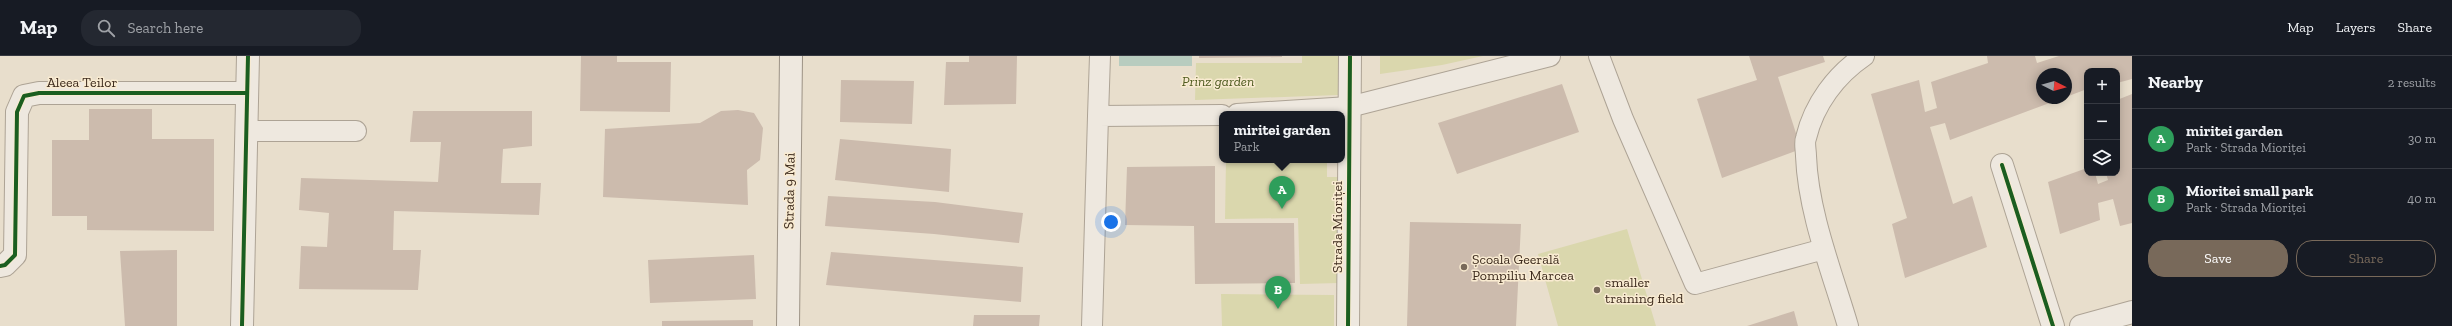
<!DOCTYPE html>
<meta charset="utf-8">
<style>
body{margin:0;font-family:"Zilla Slab",serif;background:#242831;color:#f1f3f6}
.controls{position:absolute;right:12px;top:12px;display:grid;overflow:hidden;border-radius:8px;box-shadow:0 2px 10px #0003}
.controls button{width:36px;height:36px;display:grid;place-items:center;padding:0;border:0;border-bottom:1px solid #363941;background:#171b24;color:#f1f3f6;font:20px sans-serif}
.compass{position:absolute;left:2036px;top:12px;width:36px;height:36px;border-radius:50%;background:#171b24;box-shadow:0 2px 10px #0003;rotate:95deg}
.you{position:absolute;left:1111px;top:166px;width:14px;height:14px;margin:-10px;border:3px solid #fff;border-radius:50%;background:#1a73e8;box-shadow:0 0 0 6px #1a73e833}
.badge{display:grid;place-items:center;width:26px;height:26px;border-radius:50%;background:#78695a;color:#fff;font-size:13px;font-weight:700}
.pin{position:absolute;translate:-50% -33px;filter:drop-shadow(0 1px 2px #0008)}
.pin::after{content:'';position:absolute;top:21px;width:14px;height:12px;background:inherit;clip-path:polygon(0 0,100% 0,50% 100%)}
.popup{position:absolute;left:1219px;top:55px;width:126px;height:52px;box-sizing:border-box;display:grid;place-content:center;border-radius:8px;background:#171b24;filter:drop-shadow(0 1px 3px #0005);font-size:13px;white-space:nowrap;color:#9ea1a6}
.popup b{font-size:15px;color:#f1f3f6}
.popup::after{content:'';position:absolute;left:50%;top:100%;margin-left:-8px;border:8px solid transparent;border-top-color:#171b24}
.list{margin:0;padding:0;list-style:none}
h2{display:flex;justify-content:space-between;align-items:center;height:52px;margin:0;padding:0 16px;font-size:17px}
h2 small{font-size:13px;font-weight:400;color:#9ea1a6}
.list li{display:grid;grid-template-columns:26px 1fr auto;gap:12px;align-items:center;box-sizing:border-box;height:60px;padding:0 16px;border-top:1px solid #363941}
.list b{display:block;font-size:15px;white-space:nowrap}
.list p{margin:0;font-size:13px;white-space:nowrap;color:#9ea1a6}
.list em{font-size:13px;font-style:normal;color:#9ea1a6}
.actions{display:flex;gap:8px;padding:12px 16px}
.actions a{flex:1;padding:9px 0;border:1px solid #78695a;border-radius:16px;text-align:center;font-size:14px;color:#78695a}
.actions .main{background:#78695a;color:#fff}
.icon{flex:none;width:22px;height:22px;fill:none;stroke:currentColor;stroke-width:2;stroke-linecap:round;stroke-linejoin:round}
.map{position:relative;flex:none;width:2132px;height:270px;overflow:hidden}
header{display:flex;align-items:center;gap:24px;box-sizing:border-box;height:56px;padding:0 20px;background:#171b24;border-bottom:1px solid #363941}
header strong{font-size:19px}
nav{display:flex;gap:22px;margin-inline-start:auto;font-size:14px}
.search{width:280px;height:36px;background:#242831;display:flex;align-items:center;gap:10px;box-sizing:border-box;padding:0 14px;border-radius:16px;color:#9ea1a6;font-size:15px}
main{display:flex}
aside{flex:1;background:#171b24}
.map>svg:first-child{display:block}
.green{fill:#dad7ad}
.water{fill:#b8ccbf}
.building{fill:#ccbbad}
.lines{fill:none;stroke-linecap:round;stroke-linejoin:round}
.lane-casing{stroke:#ada395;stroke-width:22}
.street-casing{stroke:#ada395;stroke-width:24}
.secondary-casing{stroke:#9c9285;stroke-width:24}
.lane{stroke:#eee8df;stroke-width:20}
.street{stroke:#eee8df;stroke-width:22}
.secondary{stroke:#eee8df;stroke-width:22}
.cycleway-casing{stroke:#f9ebd1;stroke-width:6}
.cycleway{stroke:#1b5e20;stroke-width:4}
.poi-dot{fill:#78695a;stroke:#f9ebd1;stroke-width:1.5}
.labels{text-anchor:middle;stroke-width:3;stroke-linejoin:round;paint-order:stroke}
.park-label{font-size:14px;font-style:italic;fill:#4f5b20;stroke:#f9ebd1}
.street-label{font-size:14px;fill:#3c2a1c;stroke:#f9ebd1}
.poi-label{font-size:14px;fill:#3c2a1c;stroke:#f9ebd1;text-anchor:start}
</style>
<header>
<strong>Map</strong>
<div class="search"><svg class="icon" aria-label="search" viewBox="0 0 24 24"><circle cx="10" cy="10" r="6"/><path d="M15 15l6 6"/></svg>Search here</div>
<nav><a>Map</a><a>Layers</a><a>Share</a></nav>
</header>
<main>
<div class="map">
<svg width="2132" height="270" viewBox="0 0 2132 270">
<rect width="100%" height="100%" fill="#e8decc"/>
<path class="green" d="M1302 0H1339V39L1195 44 1196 7H1302Z
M1380 0H1483L1442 9 1380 18Z
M1226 104H1327V121H1340L1339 227 1300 228 1298 162 1225 163Z
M1627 173 1656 270H1558L1538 198Z
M1221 238 1334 239V270H1222Z"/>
<path class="water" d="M1119 0H1192V10H1119Z"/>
<path class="building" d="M581 0H617V6H671L670 56 580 55Z
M969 0H1017L1016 48 944 49 946 6H969Z
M1199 0H1282V1L1199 2Z
M1749 0H1823L1825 6 1778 21 1801 93 1722 122 1697 43 1757 24Z
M1987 0H2035L2037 7 2059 0H2132V23L2117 27V15H2087V33L2066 41V18H2042V42H2063L1950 84 1945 67 1930 71 1953 148 1972 140 1987 191 1905 222 1892 168 1907 162 1871 38 1919 24 1925 56 1937 52 1931 26 1988 7Z
M841 24 914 25 912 68 840 66Z
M1562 28 1579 76 1457 118 1438 67Z
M2132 38V167L2120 170 2113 143 2098 147 2100 164 2060 178 2048 126 2087 112V117H2095L2098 128 2108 124 2106 117H2117V44Z
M89 53H152V83H214V175L87 174V160H52V84H89Z
M738 54 754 57 763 72 760 104 747 114 748 149 603 141 605 73 700 67 721 55Z
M413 55H532V90L503 93 501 127H541L539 159 394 155 393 194H421L418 234 299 233 301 190 327 191 329 157 299 154 301 122 438 126 441 86H410Z
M840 83 951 93 949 136 835 124Z
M1215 110V167H1294L1295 227 1195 228 1194 170 1125 169 1127 111Z
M828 140 935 146 1023 157 1019 187 934 178 825 170Z
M1410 166 1521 168 1516 270H1407Z
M177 194V270H125L120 195Z
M831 196 1023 211 1021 246 826 229Z
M754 199 756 243 650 247 648 204Z
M1794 255 1798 270H1747Z
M974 259H1040L1039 270H973Z
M753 264V270H662V265Z"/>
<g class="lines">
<defs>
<path id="lane" d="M1599 0 1623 63 1695 228 1824 193
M1237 58 1349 51 1550 0
M1098 60 1100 0
M247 75H356
M1092 270 1098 60 1222 59
M1848 270C1832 216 1808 156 1806 100 1806 94 1804 87 1806 82 1814 48 1836 19 1864 0"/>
<path id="street" d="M2002 109 2053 270
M0 210 5 209 15 199 17 56 24 40 39 37H247
M242 270 248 0
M1348 270 1350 0
M2081 270 2132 256"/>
<path id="secondary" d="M788 270 791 0"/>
</defs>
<use href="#lane" class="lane-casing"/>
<use href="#street" class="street-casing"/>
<use href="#secondary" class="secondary-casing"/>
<use href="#lane" class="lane"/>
<use href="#street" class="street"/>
<use href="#secondary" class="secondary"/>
<defs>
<path id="cycleway" d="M2002 109 2053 270
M0 210 5 209 15 199 17 56 24 40 39 37H247
M242 270 248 0
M1348 270 1350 0"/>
</defs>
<use href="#cycleway" class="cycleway-casing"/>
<use href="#cycleway" class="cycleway"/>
</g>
<g class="poi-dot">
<circle cx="1464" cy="211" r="4"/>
<circle cx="1597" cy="234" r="4"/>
</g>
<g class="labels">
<g class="park-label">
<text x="1218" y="30">Prinz garden</text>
</g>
<g class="street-label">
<text x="82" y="31">Aleea Teilor</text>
<text transform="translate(789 135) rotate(-89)" y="5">Strada 9 Mai</text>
<text transform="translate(1337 171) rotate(-90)" y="5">Strada Mioriței</text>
</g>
<g class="poi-label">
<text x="1472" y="208">Școala Geerală<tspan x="1472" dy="16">Pompiliu Marcea</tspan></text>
<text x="1605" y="231">smaller<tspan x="1605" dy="16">training field</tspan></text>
</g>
</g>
</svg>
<div class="controls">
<button>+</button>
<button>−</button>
<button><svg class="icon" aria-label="layers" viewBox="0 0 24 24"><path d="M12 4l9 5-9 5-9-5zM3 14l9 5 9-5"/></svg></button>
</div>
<svg class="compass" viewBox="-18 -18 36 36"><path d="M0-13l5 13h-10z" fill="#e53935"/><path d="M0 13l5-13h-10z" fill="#9ea1a6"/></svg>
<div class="you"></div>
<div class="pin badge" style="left:1282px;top:153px;background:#2e9e5b">A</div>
<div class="popup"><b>miritei garden</b>Park</div>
<div class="pin badge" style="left:1278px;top:253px;background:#2e9e5b">B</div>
</div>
<aside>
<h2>Nearby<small>2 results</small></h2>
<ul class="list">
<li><span class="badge" style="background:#2e9e5b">A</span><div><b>miritei garden</b><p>Park · Strada Mioriței</p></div><em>30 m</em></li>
<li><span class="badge" style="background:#2e9e5b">B</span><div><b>Mioritei small park</b><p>Park · Strada Mioriței</p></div><em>40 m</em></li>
</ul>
<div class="actions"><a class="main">Save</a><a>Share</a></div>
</aside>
</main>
